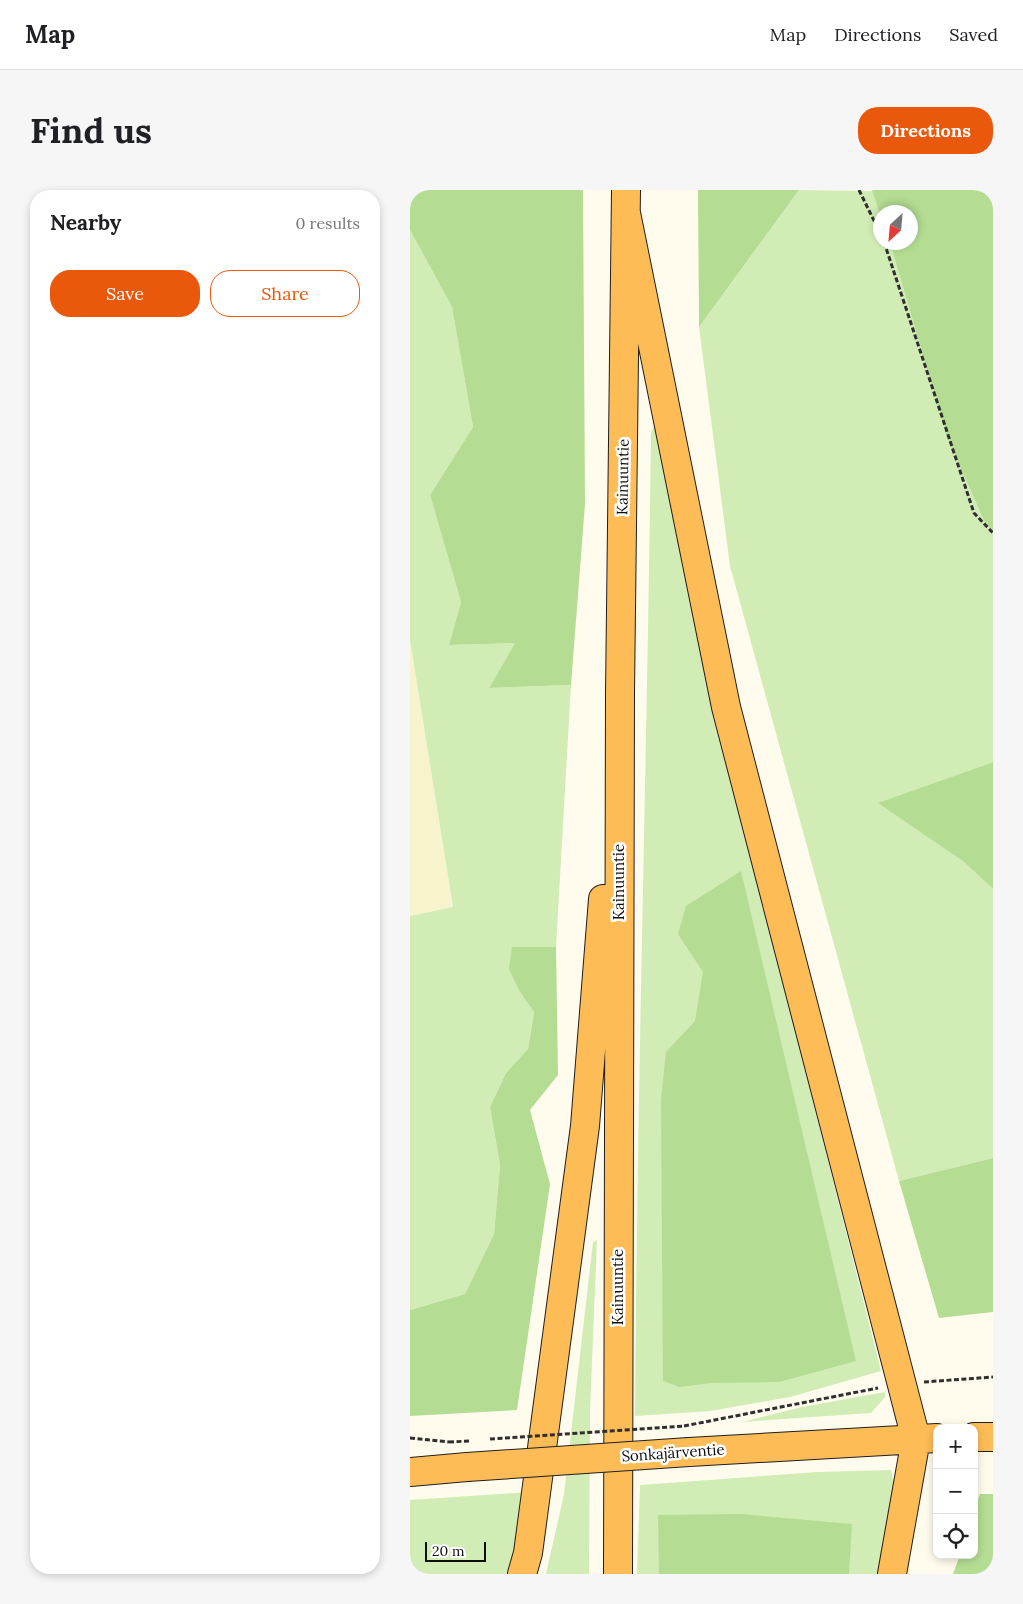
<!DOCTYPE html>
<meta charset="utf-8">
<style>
body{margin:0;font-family:Lora,serif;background:#f6f6f6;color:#202124}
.controls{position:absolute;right:15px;bottom:15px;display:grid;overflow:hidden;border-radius:10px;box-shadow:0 2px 8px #0003}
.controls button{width:45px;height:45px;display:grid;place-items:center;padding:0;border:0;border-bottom:1px solid #e0e0e0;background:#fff;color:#202124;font:25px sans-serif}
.compass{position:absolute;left:463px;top:15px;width:45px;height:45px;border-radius:50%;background:#fff;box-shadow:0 2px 8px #0003;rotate:206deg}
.scale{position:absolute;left:15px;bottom:12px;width:61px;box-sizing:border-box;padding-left:5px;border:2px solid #0d0d0d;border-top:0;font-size:14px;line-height:18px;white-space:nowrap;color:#0d0d0d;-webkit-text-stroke:4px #fff;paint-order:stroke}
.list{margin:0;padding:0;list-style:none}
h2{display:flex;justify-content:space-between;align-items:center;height:65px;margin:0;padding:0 20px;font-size:21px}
h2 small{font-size:16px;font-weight:400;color:#757577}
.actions{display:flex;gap:10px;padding:15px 20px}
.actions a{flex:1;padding:11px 0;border:1px solid #ea580c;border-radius:20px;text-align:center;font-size:18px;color:#ea580c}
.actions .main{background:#ea580c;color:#fff}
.icon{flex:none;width:28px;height:28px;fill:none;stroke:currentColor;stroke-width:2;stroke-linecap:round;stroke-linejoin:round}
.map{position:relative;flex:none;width:583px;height:1384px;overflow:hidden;border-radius:20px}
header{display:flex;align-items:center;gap:30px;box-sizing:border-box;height:70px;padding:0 25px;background:#fff;border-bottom:1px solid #e0e0e0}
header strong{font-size:24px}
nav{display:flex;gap:28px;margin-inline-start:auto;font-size:18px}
.intro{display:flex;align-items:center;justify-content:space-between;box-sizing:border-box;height:120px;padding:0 30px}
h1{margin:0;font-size:35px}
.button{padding:12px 22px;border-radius:20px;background:#ea580c;color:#fff;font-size:18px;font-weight:700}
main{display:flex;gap:30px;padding:0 30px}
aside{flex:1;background:#fff;border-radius:20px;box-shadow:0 2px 8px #0003}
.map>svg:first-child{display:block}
.farmland{fill:#f7f3cc}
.green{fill:#d1ecb5}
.forest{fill:#b4dd93}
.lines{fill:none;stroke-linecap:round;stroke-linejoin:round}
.trunk-casing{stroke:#1e1e1e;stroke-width:30}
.path{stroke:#2f2f2f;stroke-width:3;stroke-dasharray:5 2.5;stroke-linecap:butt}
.trunk{stroke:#febc56;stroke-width:28}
.trunk-bridge-casing{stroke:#1e1e1e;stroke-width:30;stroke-linecap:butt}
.path-bridge{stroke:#2f2f2f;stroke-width:3;stroke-dasharray:5 2.5;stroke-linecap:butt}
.trunk-bridge{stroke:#febc56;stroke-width:28}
.labels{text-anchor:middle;stroke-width:5;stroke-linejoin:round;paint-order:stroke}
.street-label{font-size:15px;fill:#0d0d0d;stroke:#fff}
</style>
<header>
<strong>Map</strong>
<nav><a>Map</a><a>Directions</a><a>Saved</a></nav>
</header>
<div class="intro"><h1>Find us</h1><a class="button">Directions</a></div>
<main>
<aside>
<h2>Nearby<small>0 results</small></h2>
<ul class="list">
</ul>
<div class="actions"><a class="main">Save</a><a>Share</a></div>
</aside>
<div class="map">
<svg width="583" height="1384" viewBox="0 0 583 1384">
<rect width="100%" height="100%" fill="#fffcee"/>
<path class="farmland" d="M0 450 43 717 0 726Z"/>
<path class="green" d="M389 0 463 1 470 24V52L480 53 537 247 575 333 583 341V572L469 613 554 672 583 699V968L489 991 320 376 289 137Z
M0 40 42 117 63 237 20 305 51 412 39 455 105 453 79 498 161 495 146 757H102L110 802 124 821 118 859 96 883 80 917 90 975 84 1044 55 1104 0 1120V726L43 717 0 450Z
M245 233 349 696 471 1181 380 1207 301 1221 225 1226C227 898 237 571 241 243Z
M187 1050 180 1221 179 1384H136L154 1304 183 1052Z
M475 1202V1207L461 1223 332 1232 392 1217Z
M481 1280 486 1303 473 1384H227L230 1295 408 1282Z
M120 1302 104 1384H0V1310Z"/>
<path class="forest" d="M0 0H173L175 314 161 495 79 498 105 453 39 455 51 412 20 305 63 237 42 117 0 40Z
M288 0H389L289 137Z
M462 0H583V341L575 333 537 247 480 53 500 52V22L470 24Z
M583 572V699L554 672 468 613Z
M331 681 446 1171 369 1192 301 1193 270 1197 253 1191 251 910 256 862 285 831 293 782 268 744 276 716Z
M102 757H146L148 885 120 920 140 994 107 1220 0 1226V1120L55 1104 84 1044 90 975 80 917 96 883 118 859 124 822 110 802 99 779Z
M583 968V1122L529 1128 489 991Z
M570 1304H583V1384H543L550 1365H564V1320Z
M331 1324 442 1334 439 1384H249L248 1325Z"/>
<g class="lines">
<defs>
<path id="trunk" d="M216 23 316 517 506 1249 482 1384
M564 1247H583
M279 1262 527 1248
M0 1282 57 1277
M112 1384 118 1363 175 936 193 709
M208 1384 210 503 216 0"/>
</defs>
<use href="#trunk" class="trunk-casing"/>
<path class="path" d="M449 0 470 43
M474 52 564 323 583 343
M514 1192 583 1187
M274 1236 468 1198
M0 1248 39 1252"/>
<use href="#trunk" class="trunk"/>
<defs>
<path id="trunk-bridge" d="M57 1277 279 1262"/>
</defs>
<use href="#trunk-bridge" class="trunk-bridge-casing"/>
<path class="path-bridge" d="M80 1249 274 1236
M39 1252 59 1251"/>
<use href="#trunk-bridge" class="trunk-bridge"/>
</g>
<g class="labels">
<g class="street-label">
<text transform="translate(213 287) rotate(-89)" y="5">Kainuuntie</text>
<text transform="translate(209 692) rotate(-90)" y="5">Kainuuntie</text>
<text transform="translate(208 1097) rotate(-90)" y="5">Kainuuntie</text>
<text transform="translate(263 1263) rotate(-4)" y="5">Sonkajärventie</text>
</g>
</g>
</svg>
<div class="controls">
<button>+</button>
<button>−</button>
<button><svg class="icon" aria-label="locate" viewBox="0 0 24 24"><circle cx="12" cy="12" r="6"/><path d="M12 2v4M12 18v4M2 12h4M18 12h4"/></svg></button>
</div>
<svg class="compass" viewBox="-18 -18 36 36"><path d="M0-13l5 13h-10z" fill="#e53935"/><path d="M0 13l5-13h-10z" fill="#757577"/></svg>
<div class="scale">20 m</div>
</div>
</main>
